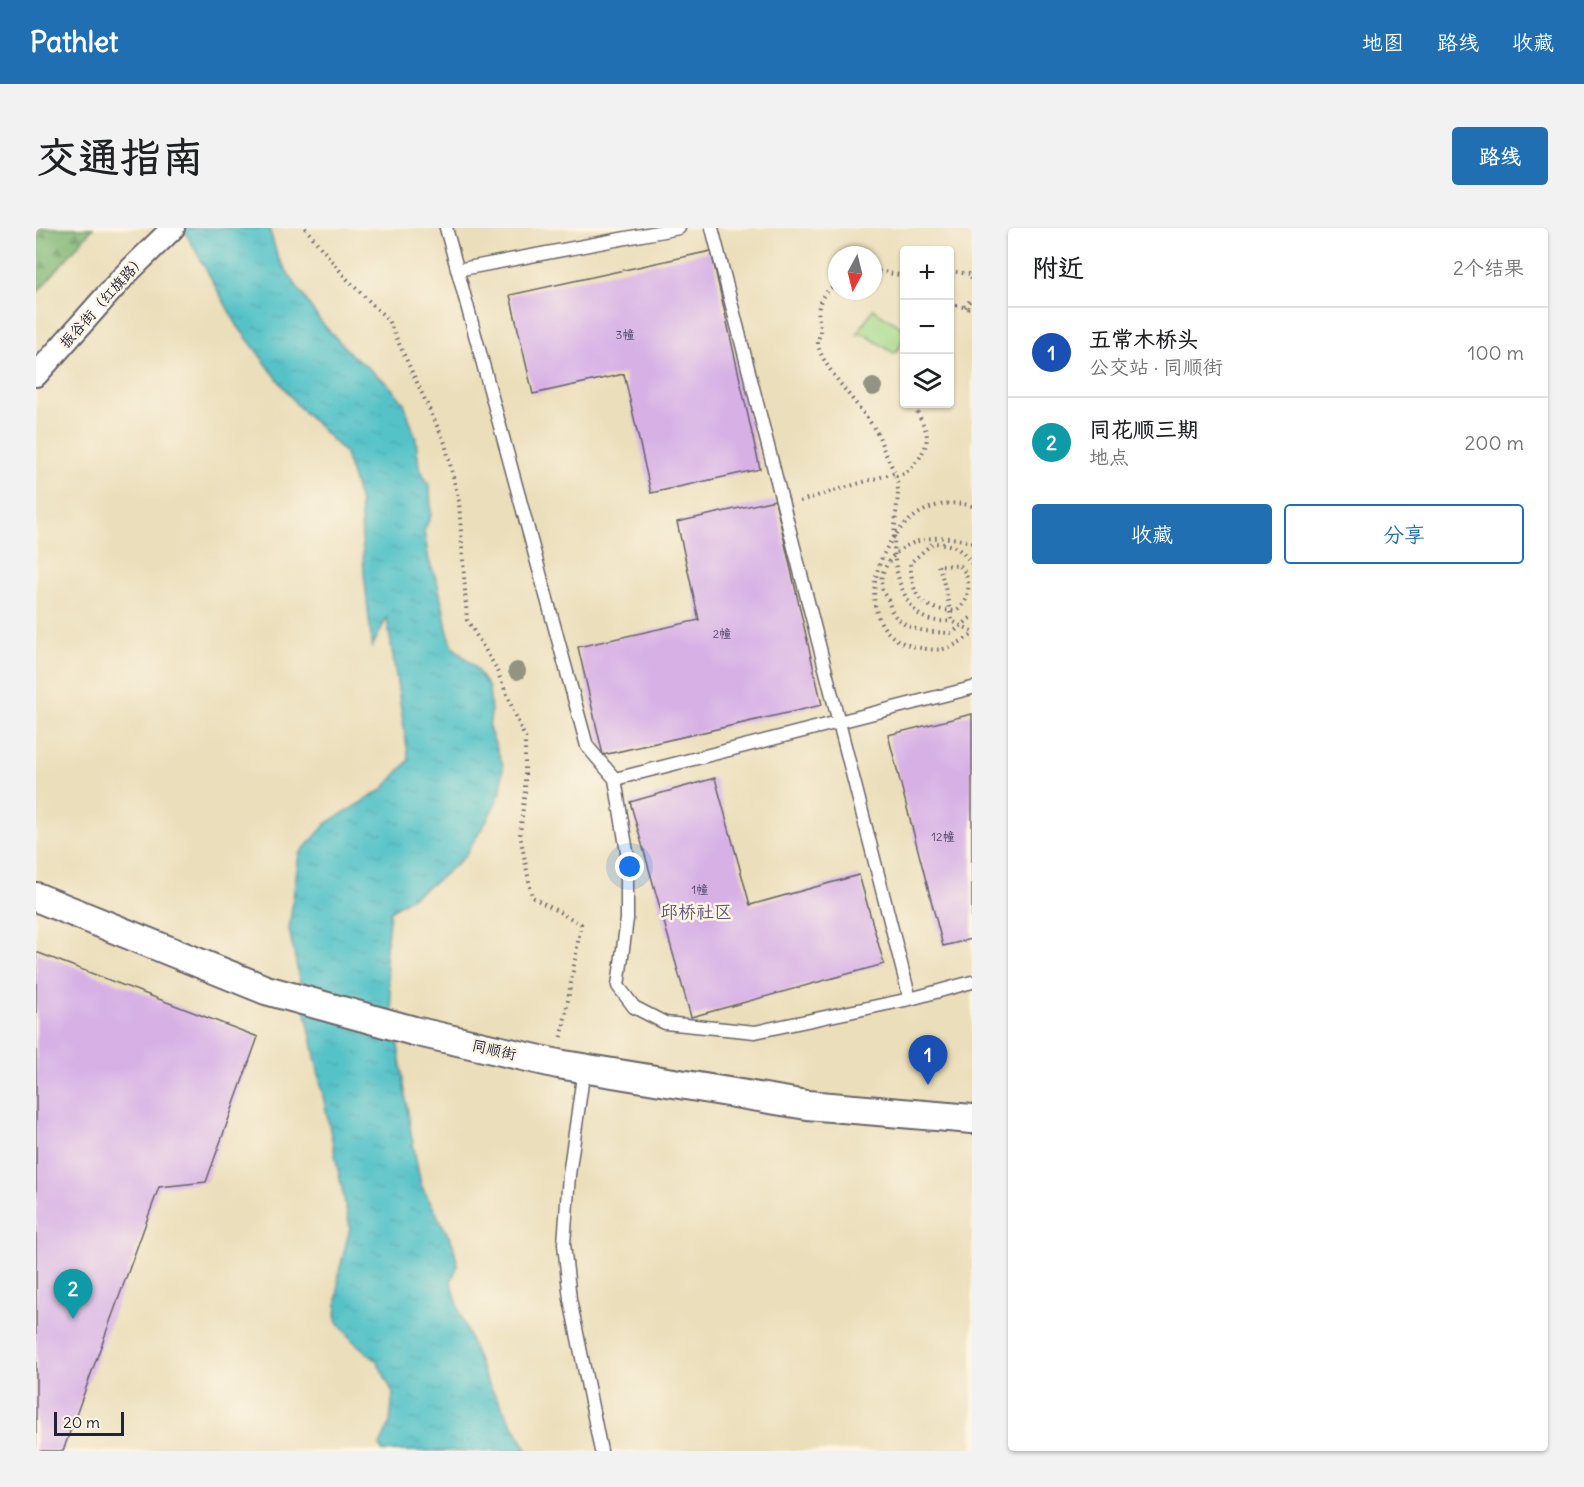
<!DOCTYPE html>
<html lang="zh">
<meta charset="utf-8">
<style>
body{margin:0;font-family:Delius,"LXGW WenKai TC",sans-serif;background:#f2f2f2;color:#202124}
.controls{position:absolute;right:18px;top:18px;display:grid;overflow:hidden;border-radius:6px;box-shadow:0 2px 4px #0004}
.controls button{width:54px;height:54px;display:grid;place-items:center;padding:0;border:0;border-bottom:2px solid #e0e0e0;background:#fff;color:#202124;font:30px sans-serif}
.compass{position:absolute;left:792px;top:18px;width:54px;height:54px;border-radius:50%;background:#fff;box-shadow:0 2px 4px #0004;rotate:187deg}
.scale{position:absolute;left:18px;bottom:15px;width:70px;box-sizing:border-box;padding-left:6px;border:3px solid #22223b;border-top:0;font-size:16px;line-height:21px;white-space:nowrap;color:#22223b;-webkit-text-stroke:4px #fcf5e5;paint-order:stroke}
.you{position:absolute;left:594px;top:639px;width:21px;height:21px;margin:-15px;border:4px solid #fff;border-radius:50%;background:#1a73e8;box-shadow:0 0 0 9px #1a73e833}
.badge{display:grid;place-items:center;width:39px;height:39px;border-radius:50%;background:#1f6fb2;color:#fff;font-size:20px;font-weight:700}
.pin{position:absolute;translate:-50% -50px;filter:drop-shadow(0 2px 3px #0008)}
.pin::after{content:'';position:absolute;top:32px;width:21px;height:18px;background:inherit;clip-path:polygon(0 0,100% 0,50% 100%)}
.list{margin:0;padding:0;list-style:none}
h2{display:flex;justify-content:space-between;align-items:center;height:78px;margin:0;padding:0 24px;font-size:26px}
h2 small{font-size:20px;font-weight:400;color:#757577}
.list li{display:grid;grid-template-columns:39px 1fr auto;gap:18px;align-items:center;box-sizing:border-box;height:90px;padding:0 24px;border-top:2px solid #e0e0e0}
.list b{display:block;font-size:22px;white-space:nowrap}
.list p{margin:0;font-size:20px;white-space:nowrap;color:#757577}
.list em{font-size:20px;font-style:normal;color:#757577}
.actions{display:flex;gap:12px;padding:18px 24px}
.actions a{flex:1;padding:14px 0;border:2px solid #1f6fb2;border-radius:6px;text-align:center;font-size:21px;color:#1f6fb2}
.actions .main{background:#1f6fb2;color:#fff}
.icon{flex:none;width:33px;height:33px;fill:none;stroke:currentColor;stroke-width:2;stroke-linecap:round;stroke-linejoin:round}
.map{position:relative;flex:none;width:936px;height:1223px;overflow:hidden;border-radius:6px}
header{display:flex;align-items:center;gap:36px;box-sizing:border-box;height:84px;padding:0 30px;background:#1f6fb2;color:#fff}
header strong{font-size:28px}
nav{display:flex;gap:33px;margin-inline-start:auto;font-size:21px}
.intro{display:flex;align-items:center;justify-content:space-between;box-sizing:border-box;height:144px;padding:0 36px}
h1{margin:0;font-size:42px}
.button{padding:15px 27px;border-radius:6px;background:#1f6fb2;color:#fff;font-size:21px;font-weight:700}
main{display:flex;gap:36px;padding:0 36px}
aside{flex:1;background:#fff;border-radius:6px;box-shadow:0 2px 4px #0004}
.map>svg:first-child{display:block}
.green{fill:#a1d788;stroke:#627c62;stroke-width:1.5}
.forest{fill:url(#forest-firs);stroke:#516d58;stroke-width:1.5}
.water{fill:url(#water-ripples);stroke:#3b7282;stroke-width:1.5}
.building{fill:#d7b1e6}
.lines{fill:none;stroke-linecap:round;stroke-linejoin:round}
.service-casing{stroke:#686467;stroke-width:15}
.minor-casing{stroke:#686467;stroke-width:26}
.tertiary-casing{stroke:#686467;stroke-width:32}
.path{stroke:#686467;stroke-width:4;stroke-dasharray:1.5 4.5;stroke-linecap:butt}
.service{stroke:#fff;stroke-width:12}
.minor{stroke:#fff;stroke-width:22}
.tertiary{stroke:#fff;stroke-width:28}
.tree{fill:#919481}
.labels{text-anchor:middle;stroke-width:5;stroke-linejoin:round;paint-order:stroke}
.number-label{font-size:12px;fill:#4f4666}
.street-label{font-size:15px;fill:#22223b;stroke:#fcf5e5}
.quarter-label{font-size:18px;fill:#615477;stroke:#fcf5e5}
</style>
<header>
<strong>Pathlet</strong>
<nav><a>地图</a><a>路线</a><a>收藏</a></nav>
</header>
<div class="intro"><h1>交通指南</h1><a class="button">路线</a></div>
<main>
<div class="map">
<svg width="936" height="1223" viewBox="0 0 936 1223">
<defs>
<pattern id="forest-firs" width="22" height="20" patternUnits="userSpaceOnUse" patternTransform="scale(1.5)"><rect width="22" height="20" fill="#80b874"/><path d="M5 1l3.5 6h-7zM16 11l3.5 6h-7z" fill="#689560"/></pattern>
<pattern id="water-ripples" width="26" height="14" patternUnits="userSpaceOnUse" patternTransform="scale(1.5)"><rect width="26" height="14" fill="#54c2c8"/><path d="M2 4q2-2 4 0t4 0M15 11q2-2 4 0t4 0" fill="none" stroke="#49a6ad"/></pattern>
</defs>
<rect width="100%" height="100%" fill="#fcf5e5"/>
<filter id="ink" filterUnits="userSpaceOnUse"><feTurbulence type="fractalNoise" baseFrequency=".0167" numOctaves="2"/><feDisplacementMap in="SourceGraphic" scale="12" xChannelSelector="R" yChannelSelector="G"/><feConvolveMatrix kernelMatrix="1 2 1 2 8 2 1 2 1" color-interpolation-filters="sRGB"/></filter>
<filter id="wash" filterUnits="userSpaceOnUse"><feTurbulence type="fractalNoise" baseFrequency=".008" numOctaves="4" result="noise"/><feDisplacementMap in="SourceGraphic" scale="24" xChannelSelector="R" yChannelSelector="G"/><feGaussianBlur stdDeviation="1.35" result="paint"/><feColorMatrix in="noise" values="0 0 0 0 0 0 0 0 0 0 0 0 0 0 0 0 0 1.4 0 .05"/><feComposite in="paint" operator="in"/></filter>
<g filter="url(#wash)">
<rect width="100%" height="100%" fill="#ebdeba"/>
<path class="green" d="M837 81 868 101V111L859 126 828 106H821Z"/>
<path class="forest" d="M0 0H57L0 66Z"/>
<path class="water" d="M147 0H233L242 30 284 93 315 126 351 155 368 175 380 211 383 238 394 260 395 287 388 303 393 333 401 353 407 379 411 401 417 419 438 438 453 460 455 485 453 500 467 537 465 564 450 594 428 629 402 652 354 683 349 729 375 905 385 957 417 1016 422 1038 415 1053 425 1088 449 1150 492 1223H346L344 1217 354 1195 357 1165 341 1133 317 1113 300 1091 303 1044 314 1000 253 701 263 626 291 595 346 562 373 532 351 390 336 419 328 345 324 274 309 225 261 177 201 97Z"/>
<g id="blocks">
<path class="building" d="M675 23 724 241 615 265 588 146 497 166 474 67Z
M739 272 786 477 567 527 542 419 663 392 641 294Z
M936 486V711L907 718 852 507Z
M679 550 714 677 823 647 848 736 655 789 594 574Z
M0 724 222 809 170 954 123 959 27 1223H0Z"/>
</g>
</g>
<g filter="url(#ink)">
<use href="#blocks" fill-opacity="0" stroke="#686467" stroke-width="1.5"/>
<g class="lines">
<defs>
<path id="service" d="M410 0 551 518 579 551 591 624V691L582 758 598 779 629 795 719 804 874 771
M676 0 874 771 936 754
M421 42 643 0
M579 551 936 460
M548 841 533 947 528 1016 534 1071 565 1223"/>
<path id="minor" d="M0 147 88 48 137 0"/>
<path id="tertiary" d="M0 669 230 762 378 803 522 836 771 877 936 891"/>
</defs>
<use href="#service" class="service-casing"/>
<use href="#minor" class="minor-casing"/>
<use href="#tertiary" class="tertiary-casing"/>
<path class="path" d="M269 0 309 49 352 92 409 215 423 274 431 392 459 438 489 510V562L484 607 496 669 545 696 525 813
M837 42 868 48
M914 43 934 46 936 51
M801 56C783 67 780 78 784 98 785 104 782 110 782 116 784 137 828 182 840 203 844 209 845 215 847 220 851 230 857 239 860 250 864 262 861 273 860 286 857 315 856 344 871 371 883 392 894 394 916 393
M914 76 936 81
M929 79 936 70
M860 248C870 246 876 240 882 232 900 206 886 199 878 176
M764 273 858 245
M936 278C851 254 796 402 880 419 908 425 912 421 936 407
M936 315C907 304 866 309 850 338 846 345 844 352 846 360 846 364 850 368 852 372 854 376 854 381 857 385 869 404 895 404 916 405L936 389
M936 336C924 319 917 316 897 315L874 335C877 370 884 382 921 383 935 372 936 350 924 338L902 337C909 355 912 374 916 393L936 403"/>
<use href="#service" class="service"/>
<use href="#minor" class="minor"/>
<use href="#tertiary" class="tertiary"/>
</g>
<g class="tree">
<circle cx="837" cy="159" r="9"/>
<circle cx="481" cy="443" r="9"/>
</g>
</g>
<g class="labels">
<g class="number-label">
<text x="589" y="111">3幢</text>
<text x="686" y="410">2幢</text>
<text x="907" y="613">12幢</text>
<text x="664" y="666">1幢</text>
</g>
<g class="street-label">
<text transform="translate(67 73) rotate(-48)" y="5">振谷街（红旗路）</text>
<text transform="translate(458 822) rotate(13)" y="5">同顺街</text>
</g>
<g class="quarter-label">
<text x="660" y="690">邱桥社区</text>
</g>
</g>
</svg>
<div class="controls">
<button>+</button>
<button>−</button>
<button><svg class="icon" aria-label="layers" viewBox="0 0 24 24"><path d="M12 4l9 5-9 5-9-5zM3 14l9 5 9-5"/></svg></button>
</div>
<svg class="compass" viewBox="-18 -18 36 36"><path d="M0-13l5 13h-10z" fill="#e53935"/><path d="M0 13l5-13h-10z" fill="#757577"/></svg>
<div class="scale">20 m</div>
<div class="you"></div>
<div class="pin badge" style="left:892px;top:857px;background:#1a4fb4">1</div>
<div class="pin badge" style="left:37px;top:1091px;background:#0f9aa8">2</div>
</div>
<aside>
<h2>附近<small>2个结果</small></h2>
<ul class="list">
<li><span class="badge" style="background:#1a4fb4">1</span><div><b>五常木桥头</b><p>公交站 · 同顺街</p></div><em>100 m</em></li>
<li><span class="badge" style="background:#0f9aa8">2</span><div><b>同花顺三期</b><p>地点</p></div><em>200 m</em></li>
</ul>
<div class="actions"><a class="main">收藏</a><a>分享</a></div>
</aside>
</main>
